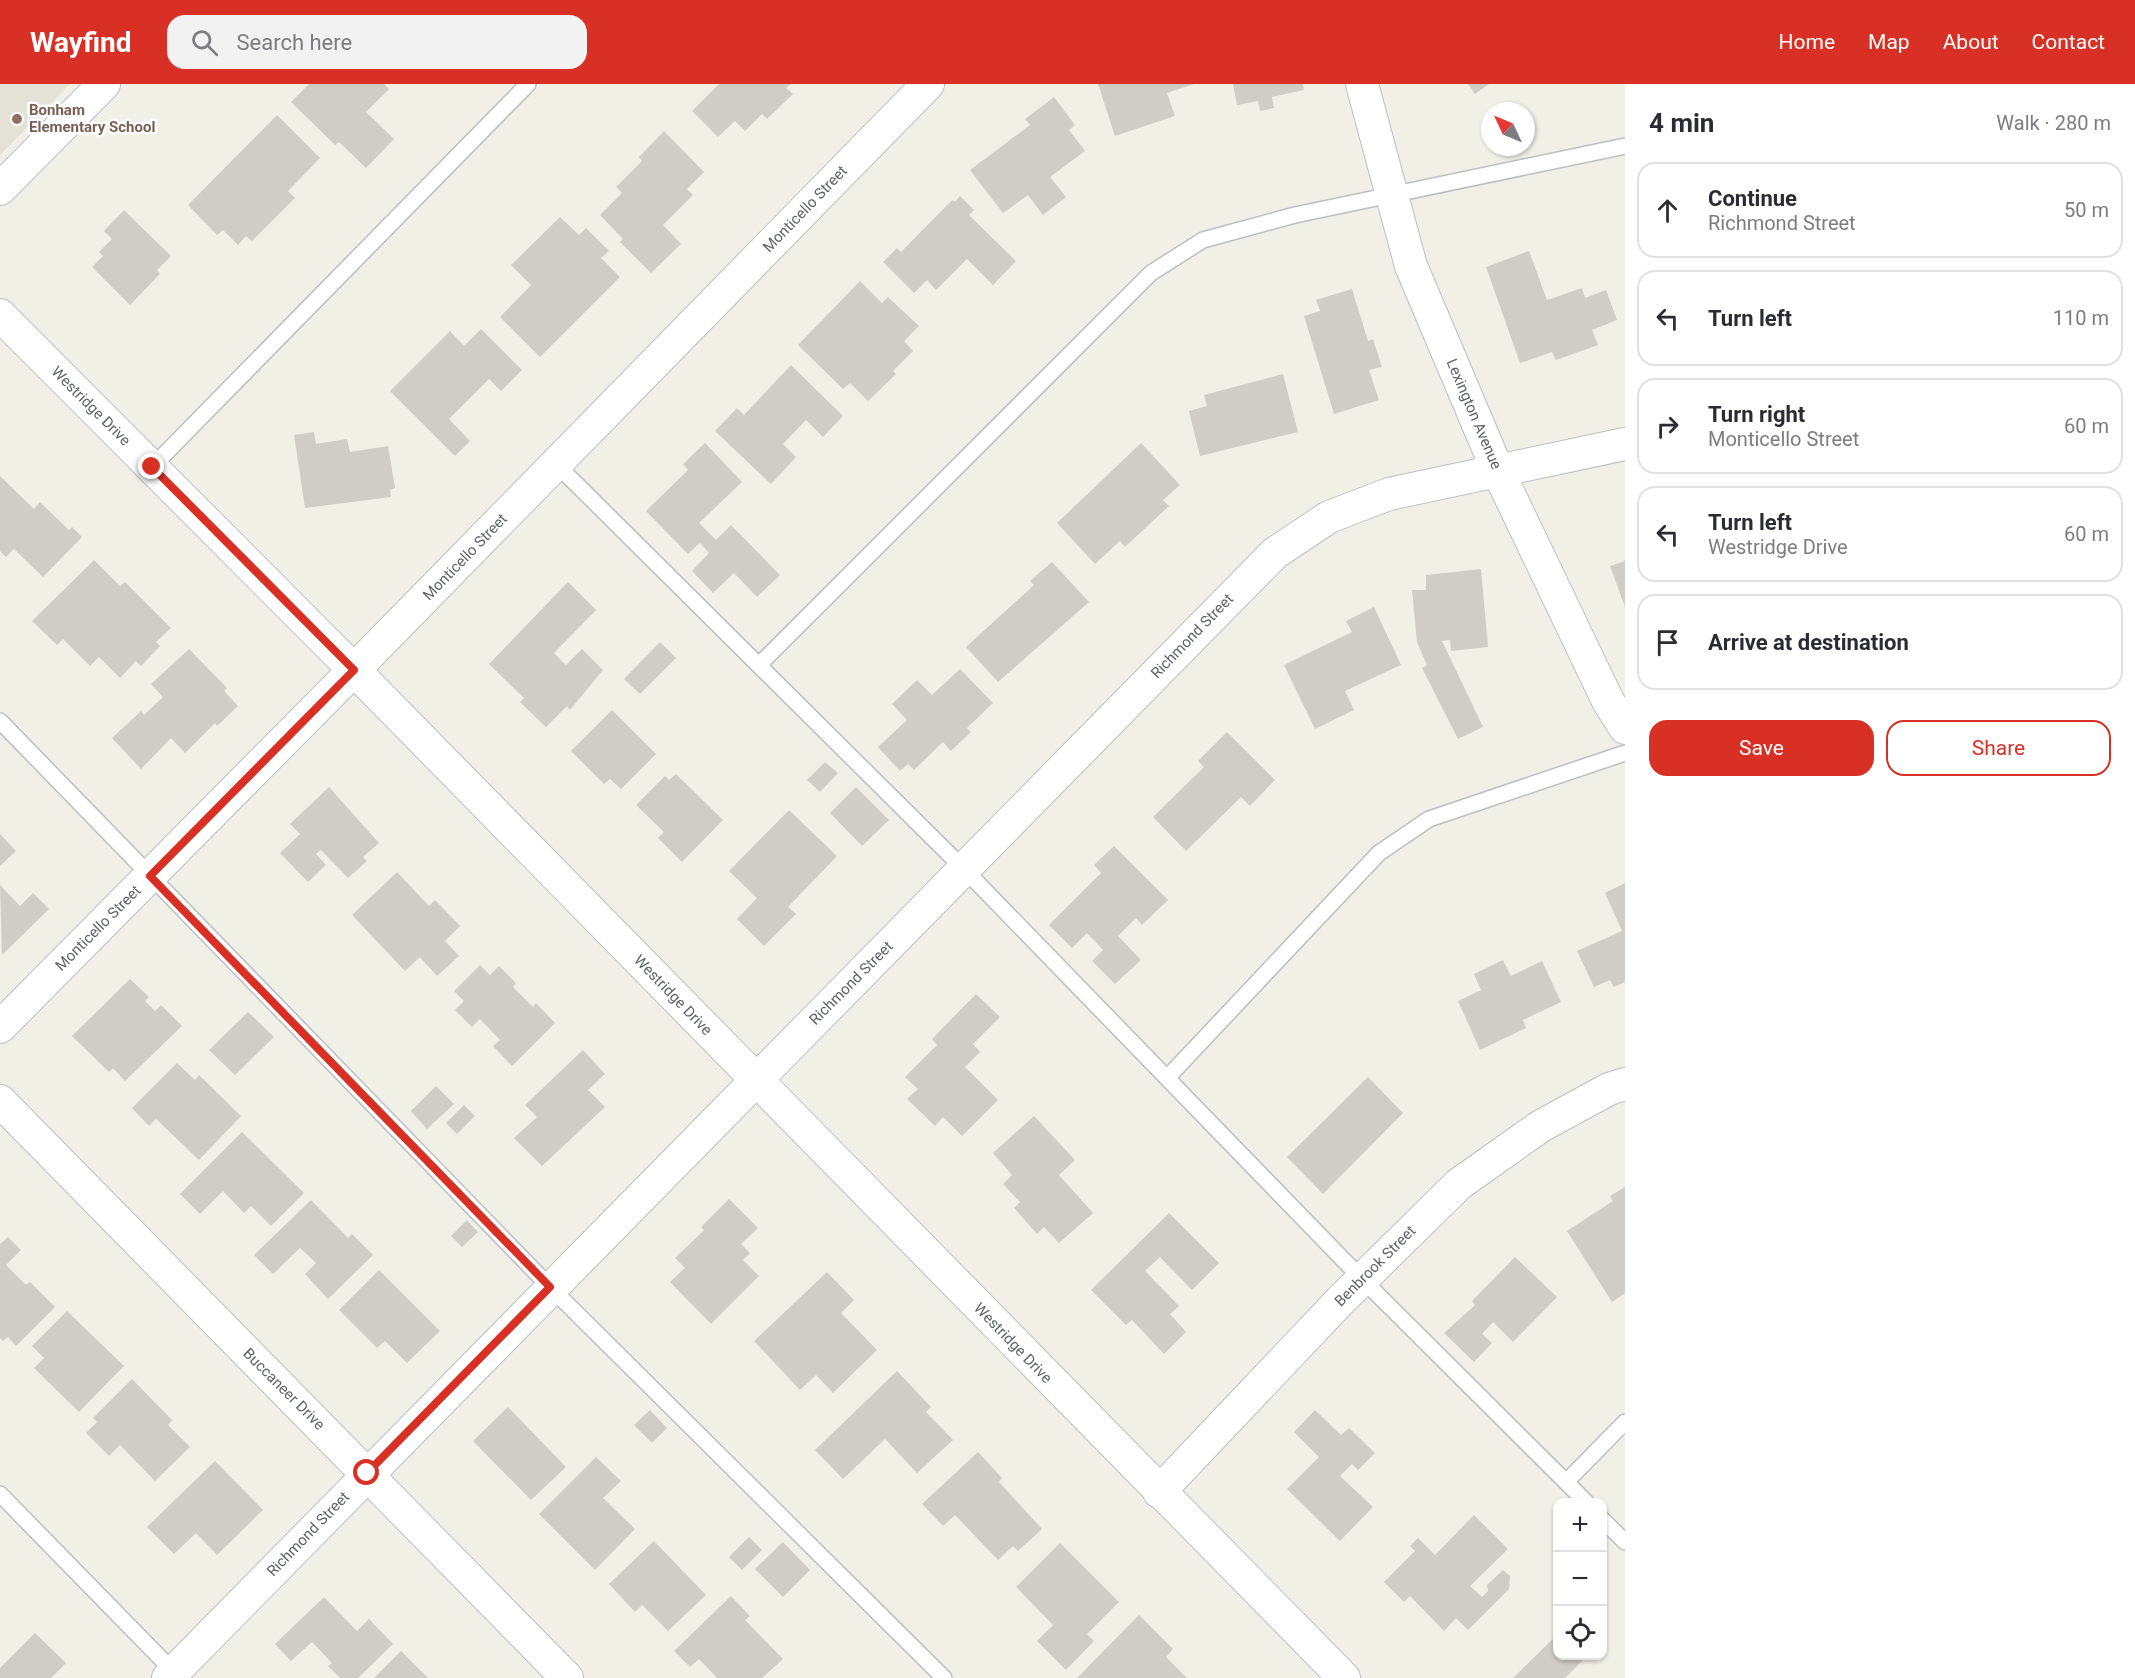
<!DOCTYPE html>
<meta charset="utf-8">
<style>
body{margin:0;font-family:Roboto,sans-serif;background:#f2f2f3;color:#2b2b33}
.controls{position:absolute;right:18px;bottom:18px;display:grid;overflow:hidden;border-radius:12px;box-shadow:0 2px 4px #0004}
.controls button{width:54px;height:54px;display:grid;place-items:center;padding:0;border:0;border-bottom:2px solid #e1e1e2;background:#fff;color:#2b2b33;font:30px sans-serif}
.compass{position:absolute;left:1481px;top:18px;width:54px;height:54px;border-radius:50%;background:#fff;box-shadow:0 2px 4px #0004;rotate:314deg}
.stop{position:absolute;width:18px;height:18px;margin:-14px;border:4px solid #d93025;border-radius:50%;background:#fff}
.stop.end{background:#d93025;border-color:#fff;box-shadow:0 2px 6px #0008}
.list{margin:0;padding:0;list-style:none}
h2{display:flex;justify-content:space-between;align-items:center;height:78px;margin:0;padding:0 24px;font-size:26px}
h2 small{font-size:20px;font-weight:400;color:#7c7c81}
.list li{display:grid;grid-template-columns:39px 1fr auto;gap:18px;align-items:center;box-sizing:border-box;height:96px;margin:0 12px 12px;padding:0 12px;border:2px solid #e1e1e2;border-radius:18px}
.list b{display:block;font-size:22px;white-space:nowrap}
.list p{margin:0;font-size:20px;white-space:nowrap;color:#7c7c81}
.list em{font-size:20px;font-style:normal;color:#7c7c81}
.actions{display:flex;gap:12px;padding:18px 24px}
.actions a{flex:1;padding:14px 0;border:2px solid #d93025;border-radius:18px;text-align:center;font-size:21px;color:#d93025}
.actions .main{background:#d93025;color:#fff}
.icon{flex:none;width:33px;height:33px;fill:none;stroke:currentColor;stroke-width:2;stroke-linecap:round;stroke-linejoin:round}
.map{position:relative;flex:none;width:1625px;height:1594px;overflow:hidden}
header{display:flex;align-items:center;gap:36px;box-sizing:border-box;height:84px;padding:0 30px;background:#d93025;color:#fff}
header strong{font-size:28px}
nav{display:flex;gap:33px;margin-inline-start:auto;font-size:21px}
.search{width:420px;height:54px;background:#f2f2f3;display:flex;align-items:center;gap:15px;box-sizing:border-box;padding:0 21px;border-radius:18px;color:#7c7c81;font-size:22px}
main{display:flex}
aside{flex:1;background:#fff}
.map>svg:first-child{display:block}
.education{fill:#e4e2d7}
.building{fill:#cfcdc5}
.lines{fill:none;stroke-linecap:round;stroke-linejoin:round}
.lane-casing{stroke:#bbbec3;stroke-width:18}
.street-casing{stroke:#bbbec3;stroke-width:34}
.lane{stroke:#fff;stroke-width:15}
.street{stroke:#fff;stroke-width:32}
.route{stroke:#d93025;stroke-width:8}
.education-dot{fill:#8d6e63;stroke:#fff;stroke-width:2}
.labels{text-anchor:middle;stroke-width:5;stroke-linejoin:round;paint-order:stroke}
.education-label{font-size:15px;font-weight:bold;fill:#785e54;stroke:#fff;text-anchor:start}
.street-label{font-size:15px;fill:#5e6268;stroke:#fff}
</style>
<header>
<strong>Wayfind</strong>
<div class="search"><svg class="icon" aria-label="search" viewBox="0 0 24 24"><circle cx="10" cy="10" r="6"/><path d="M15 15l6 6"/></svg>Search here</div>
<nav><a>Home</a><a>Map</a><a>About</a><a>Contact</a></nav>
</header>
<main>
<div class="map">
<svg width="1625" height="1594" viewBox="0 0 1625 1594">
<rect width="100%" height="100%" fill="#f1f0e7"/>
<path class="education" d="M0 0H70L0 71Z"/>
<path class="building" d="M309 0H384L389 5 366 28 394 55 366 84 339 58 335 61 291 18Z
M719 0H791L786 4 793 10 767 35 762 30 745 47 735 37 718 53 692 27Z
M1098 0H1194L1167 9 1175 32 1115 52Z
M1233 0H1303L1304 6 1272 13 1274 24 1260 27 1258 17 1237 21Z
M1468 0H1489L1475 10Z
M1054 13 1075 41 1069 46 1085 67 1050 93 1066 113 1043 131 1028 111 1003 129 970 86 1030 41 1025 35Z
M277 31 320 74 288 107 295 114 252 157 246 152 238 161 223 146 217 151 188 121Z
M664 47 704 88 687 105 693 111 663 141 681 160 651 189 620 158 623 155 600 131 622 109 616 103 642 77 639 73Z
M960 112 974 126 969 131 1016 177 993 201 967 175 936 206 927 196 914 209 883 178 897 164 901 168 952 116 955 118Z
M124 126 171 172 157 186 160 190 130 221 92 183 103 172 99 168 112 155 104 147Z
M560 133 579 151 586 144 609 167 601 174 620 193 540 273 500 233 531 201 511 181Z
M1529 167 1547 216 1582 204 1585 214 1606 206 1617 236 1592 246 1598 261 1556 276 1552 268 1520 279 1486 183Z
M860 197 882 219 888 213 919 242 904 257 913 267 893 287 896 290 868 317 850 299 843 305 798 261Z
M1352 205 1368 257 1373 255 1382 283 1369 286 1379 316 1334 330 1304 232 1320 227 1316 216Z
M481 245 522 286 501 307 489 295 449 335 470 357 455 372 390 307 450 247 464 262Z
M791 281 843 332 823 353 806 336 783 360 796 373 771 400 715 347 737 324 744 331Z
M1283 290 1298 348 1200 372 1189 327 1207 322 1204 311Z
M314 348 316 360 347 355 350 368 388 362 395 404 390 406 391 413 305 424 294 351Z
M705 359 742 398 699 439 716 456 731 441 780 491 757 513 734 489 713 509 692 487 709 469 700 459 688 470 646 427 688 386 683 380Z
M1141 359 1180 401 1163 416 1169 422 1125 463 1120 457 1095 480 1057 439Z
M0 392 34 425 40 418 69 446 72 443 82 453 43 493 14 465 6 473 0 467Z
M94 476 120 502 125 498 171 544 156 558 160 562 141 582 136 577 120 594 99 573 90 582 63 555 57 561 32 537Z
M1625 477V523L1610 482Z
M1052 478 1089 518 998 598 966 563 1034 501 1030 497Z
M1481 485 1488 563 1451 567 1450 556 1442 557 1483 643 1458 655 1422 584 1427 581 1417 558 1412 506H1426V491Z
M568 498 596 526 554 569 566 581 582 565 603 586 570 626 567 622 546 643 520 618 524 614 489 580Z
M1374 523 1401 581 1345 607 1354 626 1315 645 1284 581 1352 548 1346 537Z
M660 558 676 574 640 610 624 595Z
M189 565 227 604 224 607 238 622 217 642 215 639 185 669 171 654 141 685 112 654 141 627 144 631 163 613 151 600Z
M960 585 993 619 967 644 971 648 951 667 943 658 914 686 908 680 900 687 878 663 907 636 892 620 917 596 932 611Z
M612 626 656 670 621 705 610 695 604 700 571 667Z
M1227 648 1275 696 1250 722 1241 713 1186 767 1153 733 1204 683 1198 677Z
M825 678 838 689 820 708 807 696Z
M676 690 723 736 682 778 658 754 664 748 636 721 665 692 669 696Z
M329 703 379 759 363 773 367 777 348 794 321 766 316 770 326 781 308 798 280 769 300 750 290 740Z
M856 703 889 736 862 762 830 729Z
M789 726 837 772 788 823 796 830 764 862 737 835 757 814 729 787Z
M0 750 16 767 0 782Z
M1114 762 1168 816 1142 841 1136 834 1118 852 1141 876 1115 900 1092 877 1103 866 1087 849 1072 864 1049 841 1101 789 1094 781Z
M397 788 429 822 435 816 460 842 445 857 459 872 437 892 420 873 405 887 352 831Z
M1625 799V898L1614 903 1610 896 1594 903 1577 867 1622 847 1605 809Z
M0 801 20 822 33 809 49 825 2 871Z
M1503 876 1511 892 1542 877 1561 918 1523 936 1526 944 1480 966 1458 917 1481 906 1474 890Z
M480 881 490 891 499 882 516 899 513 903 533 923 536 919 555 939 512 982 493 962 500 956 480 935 472 943 455 926 464 917 454 907Z
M130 895 149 913 145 917 155 927 161 921 182 942 125 997 113 984 109 988 72 952Z
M976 910 1000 933 973 960 980 968 965 983 998 1016 962 1052 943 1033 935 1042 907 1015 918 1005 905 993 937 961 932 955Z
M248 928 274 953 235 991 209 966Z
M583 966 605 990 588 1006 605 1023 542 1082 514 1054 537 1033 525 1021Z
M177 979 195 996 199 991 241 1032 199 1076 156 1035 149 1042 132 1024Z
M1368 993 1403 1029 1323 1110 1287 1073Z
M436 1002 454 1020 427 1045 411 1027Z
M464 1021 475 1032 457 1050 446 1039Z
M1034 1032 1075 1076 1059 1091 1093 1129 1059 1159 1044 1143 1037 1150 1014 1124 1020 1118 1003 1100 1012 1091 993 1069Z
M242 1048 304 1109 271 1142 251 1122 244 1129 223 1107 200 1130 180 1110Z
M1625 1103V1209L1612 1218 1567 1147 1613 1117 1610 1112Z
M729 1115 758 1144 741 1160 750 1169 743 1176 759 1192 711 1240 670 1198 685 1184 675 1174 704 1146 701 1143Z
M311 1116 348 1154 352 1150 373 1171 328 1215 305 1190 316 1179 300 1164 273 1190 254 1171Z
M1169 1129 1219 1179 1192 1206 1160 1173 1145 1187 1179 1222 1170 1230 1186 1248 1164 1270 1132 1236 1126 1241 1091 1206Z
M467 1136 478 1148 462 1163 451 1152Z
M8 1153 21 1166 6 1181 26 1201 30 1198 55 1223 16 1262 8 1253 3 1257 0 1254V1160Z
M1515 1173 1557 1213 1513 1258 1493 1238 1482 1250 1492 1259 1474 1278 1444 1249 1475 1221 1472 1217Z
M379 1186 440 1247 407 1279 385 1257 377 1264 339 1226Z
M827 1188 854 1216 841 1229 877 1266 833 1309 816 1291 800 1306 754 1257Z
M67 1227 124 1282 79 1328 34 1284 44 1274 32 1262Z
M897 1287 931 1323 926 1328 953 1356 917 1389 885 1355 843 1395 815 1366Z
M132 1295 172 1336 168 1341 190 1363 155 1397 120 1361 109 1372 86 1349 97 1338 93 1334Z
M508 1323 566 1383 531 1416 473 1357Z
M650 1326 667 1344 652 1359 634 1341Z
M1315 1326 1341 1351 1349 1344 1375 1369 1358 1386 1352 1380 1340 1392 1373 1423 1340 1457 1287 1405 1319 1373 1294 1348Z
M978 1368 1002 1394 999 1398 1042 1445 1018 1467 1013 1462 998 1476 955 1431 943 1442 922 1420Z
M596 1373 621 1397 603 1414 635 1445 595 1486 539 1430Z
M215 1377 263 1426 217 1471 196 1449 174 1470 147 1443Z
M1474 1431 1508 1465 1470 1502 1482 1513 1488 1507 1487 1501 1503 1486 1510 1492 1509 1505 1468 1546 1456 1534 1444 1547 1410 1512 1404 1518 1384 1498 1415 1467 1410 1462 1418 1454 1435 1471Z
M749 1453 762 1466 742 1486 729 1473Z
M654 1457 706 1511 668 1547 642 1521 635 1528 609 1500Z
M783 1458 810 1486 783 1513 755 1485Z
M1060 1459 1119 1518 1087 1550 1094 1557 1066 1586 1037 1557 1053 1541 1016 1503Z
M731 1512 750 1532 745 1536 783 1575 762 1594H717L699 1575 690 1583 674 1567Z
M324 1513 357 1547 369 1535 393 1560 358 1594H340L328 1582 332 1579 312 1558 291 1577 275 1560Z
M1139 1531 1173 1565 1166 1573 1187 1594H1077Z
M35 1549 66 1579 51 1594H0V1584Z
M1558 1550V1572H1587L1565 1594H1513Z
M401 1567 428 1594H374Z"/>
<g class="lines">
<defs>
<path id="lane" d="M556 380 963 784 1362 1195 1586 1418
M152 383 528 0
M759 581 1151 189 1203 156 1295 131 1625 62
M0 637 550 1203 944 1594
M1167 994 1379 769 1429 735 1625 669
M1566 1398 1625 1338
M0 1410 176 1590
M1602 1435 1625 1458"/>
<path id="street" d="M1362 0 1411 182 1497 385 1608 617 1625 644
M0 105 104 0
M0 231 354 586 1344 1594
M0 943 354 586 928 0
M0 1017 567 1594
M1159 1408 1340 1217 1459 1100 1541 1042 1609 1005 1625 1000
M168 1594 1275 469 1329 433 1389 410 1625 360"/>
</defs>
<use href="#lane" class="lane-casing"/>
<use href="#street" class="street-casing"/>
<use href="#lane" class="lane"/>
<use href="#street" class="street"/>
</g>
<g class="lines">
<path class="route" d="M152 383 354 586 150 792 550 1203 367 1389"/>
</g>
<circle class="education-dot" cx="17" cy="35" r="6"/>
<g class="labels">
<g class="education-label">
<text x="29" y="31">Bonham<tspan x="29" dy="17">Elementary School</tspan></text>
</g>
<g class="street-label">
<text transform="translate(805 125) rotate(-46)" y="5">Monticello Street</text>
<text transform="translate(91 322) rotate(45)" y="5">Westridge Drive</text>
<text transform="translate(1474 330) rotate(67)" y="5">Lexington Avenue</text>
<text transform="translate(465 473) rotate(-46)" y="5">Monticello Street</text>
<text transform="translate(1192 552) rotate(-46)" y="5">Richmond Street</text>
<text transform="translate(98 844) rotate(-45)" y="5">Monticello Street</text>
<text transform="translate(851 899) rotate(-45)" y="5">Richmond Street</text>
<text transform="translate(673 911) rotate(46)" y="5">Westridge Drive</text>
<text transform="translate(1375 1182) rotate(-45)" y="5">Benbrook Street</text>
<text transform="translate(1013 1259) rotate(46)" y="5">Westridge Drive</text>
<text transform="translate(284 1305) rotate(45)" y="5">Buccaneer Drive</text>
<text transform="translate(308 1450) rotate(-46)" y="5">Richmond Street</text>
</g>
</g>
</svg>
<div class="controls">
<button>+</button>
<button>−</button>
<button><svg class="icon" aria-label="locate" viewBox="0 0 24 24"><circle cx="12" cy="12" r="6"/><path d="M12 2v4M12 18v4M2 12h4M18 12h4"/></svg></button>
</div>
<svg class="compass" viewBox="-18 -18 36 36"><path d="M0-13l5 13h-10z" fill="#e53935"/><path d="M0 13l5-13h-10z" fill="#7c7c81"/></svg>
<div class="stop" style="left:367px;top:1389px"></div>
<div class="stop end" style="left:152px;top:383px"></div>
</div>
<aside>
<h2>4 min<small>Walk · 280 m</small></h2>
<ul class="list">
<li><svg class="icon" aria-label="ahead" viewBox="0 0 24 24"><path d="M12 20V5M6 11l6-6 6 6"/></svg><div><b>Continue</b><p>Richmond Street</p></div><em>50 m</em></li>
<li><svg class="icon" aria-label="left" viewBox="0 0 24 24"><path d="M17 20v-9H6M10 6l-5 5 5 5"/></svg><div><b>Turn left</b></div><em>110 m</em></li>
<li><svg class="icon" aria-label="right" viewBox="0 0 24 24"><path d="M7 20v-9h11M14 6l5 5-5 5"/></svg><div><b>Turn right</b><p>Monticello Street</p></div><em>60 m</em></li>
<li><svg class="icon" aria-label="left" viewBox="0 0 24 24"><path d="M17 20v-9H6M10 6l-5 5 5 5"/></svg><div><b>Turn left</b><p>Westridge Drive</p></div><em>60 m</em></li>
<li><svg class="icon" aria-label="arrive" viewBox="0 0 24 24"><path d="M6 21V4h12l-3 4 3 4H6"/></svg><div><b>Arrive at destination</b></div></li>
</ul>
<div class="actions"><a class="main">Save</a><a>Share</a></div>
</aside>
</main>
